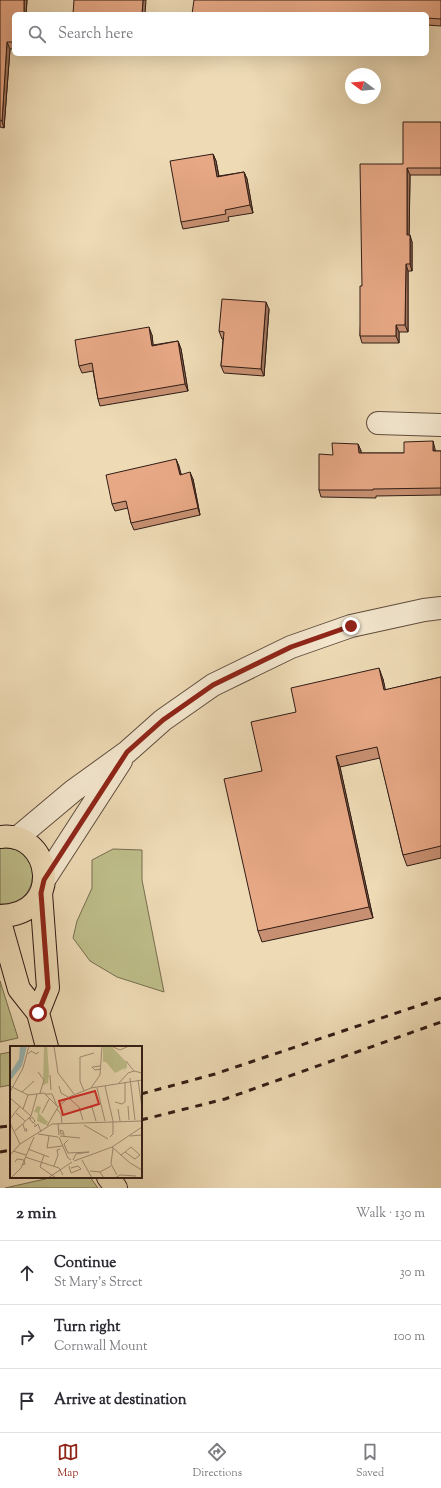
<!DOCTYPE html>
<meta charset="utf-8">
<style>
body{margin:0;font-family:"Sorts Mill Goudy",serif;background:#f2f2f3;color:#2b2b33}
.compass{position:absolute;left:345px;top:68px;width:36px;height:36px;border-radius:50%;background:#fff;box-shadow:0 4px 16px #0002;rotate:286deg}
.stop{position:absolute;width:12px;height:12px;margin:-9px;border:3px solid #8f2418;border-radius:50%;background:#fff}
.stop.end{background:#8f2418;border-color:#fff;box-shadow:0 1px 4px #0008}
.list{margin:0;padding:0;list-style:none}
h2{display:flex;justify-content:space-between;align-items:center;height:52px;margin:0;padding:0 16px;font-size:17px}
h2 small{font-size:13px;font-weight:400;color:#7c7c81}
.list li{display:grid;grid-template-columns:26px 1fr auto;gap:12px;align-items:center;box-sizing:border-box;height:64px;padding:0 16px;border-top:1px solid #e1e1e2}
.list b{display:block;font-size:15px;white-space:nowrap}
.list p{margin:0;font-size:13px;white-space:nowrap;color:#7c7c81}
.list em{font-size:13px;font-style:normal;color:#7c7c81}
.icon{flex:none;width:22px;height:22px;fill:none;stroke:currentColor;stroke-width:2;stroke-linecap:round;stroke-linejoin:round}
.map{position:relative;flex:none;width:441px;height:1188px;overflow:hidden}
.search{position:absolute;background:#fff;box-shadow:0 4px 16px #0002;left:12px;right:12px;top:12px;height:44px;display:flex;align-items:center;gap:10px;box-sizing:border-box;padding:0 14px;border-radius:6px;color:#7c7c81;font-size:15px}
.sheet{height:244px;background:#fff}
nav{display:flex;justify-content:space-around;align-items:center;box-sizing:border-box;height:56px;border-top:1px solid #e1e1e2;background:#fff;font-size:11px;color:#7c7c81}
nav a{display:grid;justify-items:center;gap:2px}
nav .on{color:#8f2418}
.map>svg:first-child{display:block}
.green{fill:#bebe8a;stroke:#776d50}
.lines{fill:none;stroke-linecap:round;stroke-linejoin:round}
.minor-casing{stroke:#604c3d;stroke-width:24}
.major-casing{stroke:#301c15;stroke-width:24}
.minor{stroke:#f4e8d0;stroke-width:22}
.major{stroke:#eedbb6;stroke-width:22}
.rail{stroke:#301c15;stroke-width:3;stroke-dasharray:7 7;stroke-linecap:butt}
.wall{fill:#c79072;stroke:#301c15}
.shaded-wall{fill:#a2765d;stroke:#301c15}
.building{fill:#e7a885;stroke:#301c15}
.route{stroke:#8f2418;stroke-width:5}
.inset-road{fill:none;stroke:#a28f76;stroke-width:1}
.view{fill:#d62828;fill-opacity:0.15;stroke:#d62828;stroke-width:2}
.inset-edge{fill:none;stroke:#301c15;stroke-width:2}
</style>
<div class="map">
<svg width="441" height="1188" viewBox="0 0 441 1188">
<rect width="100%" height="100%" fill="#eedbb6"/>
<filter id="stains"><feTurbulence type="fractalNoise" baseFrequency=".005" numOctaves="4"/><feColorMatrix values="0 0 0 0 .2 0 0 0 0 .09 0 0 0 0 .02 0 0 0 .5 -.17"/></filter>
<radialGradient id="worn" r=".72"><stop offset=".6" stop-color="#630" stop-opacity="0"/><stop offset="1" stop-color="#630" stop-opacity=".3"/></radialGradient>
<path class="green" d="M0 848C4 848 9 848 13 849 44 856 37 908 0 904Z
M113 849 142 850V880L164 992 117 977 90 961 73 938 77 921 92 888V860Z
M0 981 18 1038 0 1042Z
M11 1052V1085L0 1087V1054Z
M54 1177H90L98 1188H5Z"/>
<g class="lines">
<defs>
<path id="minor" d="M378 423 441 425
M17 838 73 791 127 752 163 720 213 685 291 647 351 626 424 610 441 608
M44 880 121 761"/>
<path id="major" d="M0 837C52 830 65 915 0 916
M0 922 19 989 38 1013 47 1047
M38 1013 48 988 41 893
M108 1177 116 1188"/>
</defs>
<use href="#minor" class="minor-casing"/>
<use href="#major" class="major-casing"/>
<use href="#minor" class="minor"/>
<use href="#major" class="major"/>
<path class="rail" d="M141 1094 215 1074 441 998
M141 1120 225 1099 441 1022
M0 1127 11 1126
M0 1152 11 1150"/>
</g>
<path class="wall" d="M0 0H27L26 14H14V49H10L4 128 0 127Z
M441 0V26L427 25V14Z
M441 122V175H410L409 235 412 242V271H408V332H399V343H362L360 336 362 286 403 164Z
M213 154 216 161 219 176 244 172 247 179 253 213 228 217 229 221 183 229 181 222Z
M269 309 264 376 224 373 221 366 223 339H222L219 331Z
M152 335 153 345 178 341 181 349 188 391 100 406 98 399 93 371 82 373 79 366Z
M358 444 361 451V453H404L435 449V451H441V495L376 496V498L321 497 319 490 333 455Z
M176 459 181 474 193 479 200 515 134 530 131 523 128 508 115 511 112 504Z
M441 677V858L407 866 403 855 380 758 340 767 373 918 262 942 258 931 262 771 296 712 383 679 385 690Z"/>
<path class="shaded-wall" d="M24 0H27L26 14H24Z
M143 0H146L145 14H142Z
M7 42 10 49 4 128 2 121Z
M213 154 216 161 220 184 217 177Z
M407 168 410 175 409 242 407 235Z
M244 172 247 179 253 213 250 205Z
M410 235 412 242V271L410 264Z
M406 264 408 271V332L405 325Z
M266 302 269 309 264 376 261 369Z
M396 325 399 332V343L396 336Z
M149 327 152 335 154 353 152 346Z
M178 341 181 349 188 391 185 384Z
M433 441 435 449V458L433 451Z
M358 444 361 451V460L359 453Z
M176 459 179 466 183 482 180 475Z
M190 472 193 479 200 515 198 508Z
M379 668 383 679 388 701 384 690Z
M336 756 340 767 373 918 369 907Z"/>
<path class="building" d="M0 0H24V14H14V42H7L2 121 0 120Z
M74 0H143L142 14H73Z
M194 0H441V19L427 18V14H192Z
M403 122H441V168H407V235H410V264H406L405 325H396V336H360V286H362L360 164H403Z
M213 154 217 177 244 172 250 205 225 210 226 214 181 222 170 161Z
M222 299 266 302 261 369 221 366 224 332 219 331Z
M149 327 152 346 178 341 185 384 98 399 92 363 79 366 75 340Z
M433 441V451H441V488L373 489V490H319V454L333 455 332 443 358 444 359 453H404V442Z
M176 459 180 475 190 472 198 508 131 523 126 501 112 504 106 475Z
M379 668 384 690 441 677V846L403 855 377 747 336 756 369 907 258 931 224 779 262 771 251 722 296 712 291 688Z"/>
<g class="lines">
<path class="route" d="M38 1013 48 988 41 893 44 880 127 752 163 720 213 685 291 647 351 626"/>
</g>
<g transform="translate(10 1046)">
<rect width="132" height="132" fill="#eedbb6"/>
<path d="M34 0H37L39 27 38 37 33 39ZM93 0H101L117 17V21L113 26 115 22 105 27 96 16H93ZM27 60 31 61 29 67 38 76 36 79 27 75 28 67 24 66Z" fill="#bebe8a"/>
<path d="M10 0H17L12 20 0 35V27L9 13Z" fill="#9bb9b5"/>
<path class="inset-road" d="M44 0 48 27 64 48M101 0 110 4 119 0M18 8 21 5 26 8 29 6M116 15 124 25M90 20 82 21 85 24 91 23M28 26 34 34 30 47M40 29 41 44M120 32 125 74M128 34 132 62M109 37 118 27 124 25 132 27M0 40 18 49 34 47 48 61M49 40 51 47 58 51M95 40 103 75V88L100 91M81 42 90 29 92 0M87 42 95 75M74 45 70 35V11L84 7M0 46 13 22 19 0M12 46 24 35M35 48H42L47 60M59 51 81 42 132 34M0 52 21 70M60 53 69 61 73 74M105 56 112 58 115 56V36M118 60 119 74M76 62 82 61 86 75M13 63 18 49M47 63 51 68 52 77M108 63 110 75M6 67 15 75M32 67 39 53M19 72 23 77 25 75 22 71 20 73M0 73 10 60M0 77 10 98 42 78 132 75M25 77V81L28 78 31 86M48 77 49 89M13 78 15 85H17L16 82M74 79 98 93M37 80 48 61 57 53M5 85 21 70 27 48M28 88 48 91M53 88H51L50 84 53 85 54 89V91M39 90 37 102 52 100M50 90 70 92M120 90 132 89M49 91 58 112 61 114M58 94 54 98 58 107 79 106 66 108 63 114M102 101 120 117 132 124M103 102 101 118 107 129M18 103 39 111M3 105 16 109M0 109 10 98M34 109 30 121 46 132M111 109 115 106 125 113 130 109 121 101 115 106M15 111 49 122 53 129M72 114 82 132M64 115 102 101 132 81M5 116 7 113 14 114 15 118 12 119M44 120 48 109 47 104 50 103M59 120 61 127 71 123 68 120 61 122M80 125 90 126 94 132M90 126 101 120M1 132 11 122 24 91M38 132 62 116M105 132 110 129 126 130"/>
<path class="view" d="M85 45 89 58 53 69 49 55Z"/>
<rect width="132" height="132" class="inset-edge"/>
</g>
<rect width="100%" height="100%" filter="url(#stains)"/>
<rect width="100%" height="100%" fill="url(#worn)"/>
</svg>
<svg class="compass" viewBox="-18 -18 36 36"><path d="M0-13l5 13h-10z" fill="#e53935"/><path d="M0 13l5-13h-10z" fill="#7c7c81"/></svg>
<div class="stop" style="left:38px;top:1013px"></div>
<div class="stop end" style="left:351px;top:626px"></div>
<div class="search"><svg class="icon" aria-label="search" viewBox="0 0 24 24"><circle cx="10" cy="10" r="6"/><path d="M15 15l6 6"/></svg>Search here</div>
</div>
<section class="sheet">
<h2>2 min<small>Walk · 130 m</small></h2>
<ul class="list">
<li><svg class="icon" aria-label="ahead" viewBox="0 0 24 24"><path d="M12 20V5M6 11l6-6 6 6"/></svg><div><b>Continue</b><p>St Mary's Street</p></div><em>30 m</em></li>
<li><svg class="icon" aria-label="right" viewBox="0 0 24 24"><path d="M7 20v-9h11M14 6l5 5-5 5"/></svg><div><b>Turn right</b><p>Cornwall Mount</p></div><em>100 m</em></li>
<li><svg class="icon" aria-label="arrive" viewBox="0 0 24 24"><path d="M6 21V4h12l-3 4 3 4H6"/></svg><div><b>Arrive at destination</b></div></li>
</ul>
</section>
<nav>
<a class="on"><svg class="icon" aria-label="map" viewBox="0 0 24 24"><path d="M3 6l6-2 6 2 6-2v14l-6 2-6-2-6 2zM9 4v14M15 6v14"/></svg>Map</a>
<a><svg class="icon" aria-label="directions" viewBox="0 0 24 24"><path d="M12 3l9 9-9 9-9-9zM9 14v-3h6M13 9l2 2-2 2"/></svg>Directions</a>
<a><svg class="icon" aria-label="saved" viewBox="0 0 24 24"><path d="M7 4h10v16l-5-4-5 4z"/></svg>Saved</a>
</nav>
